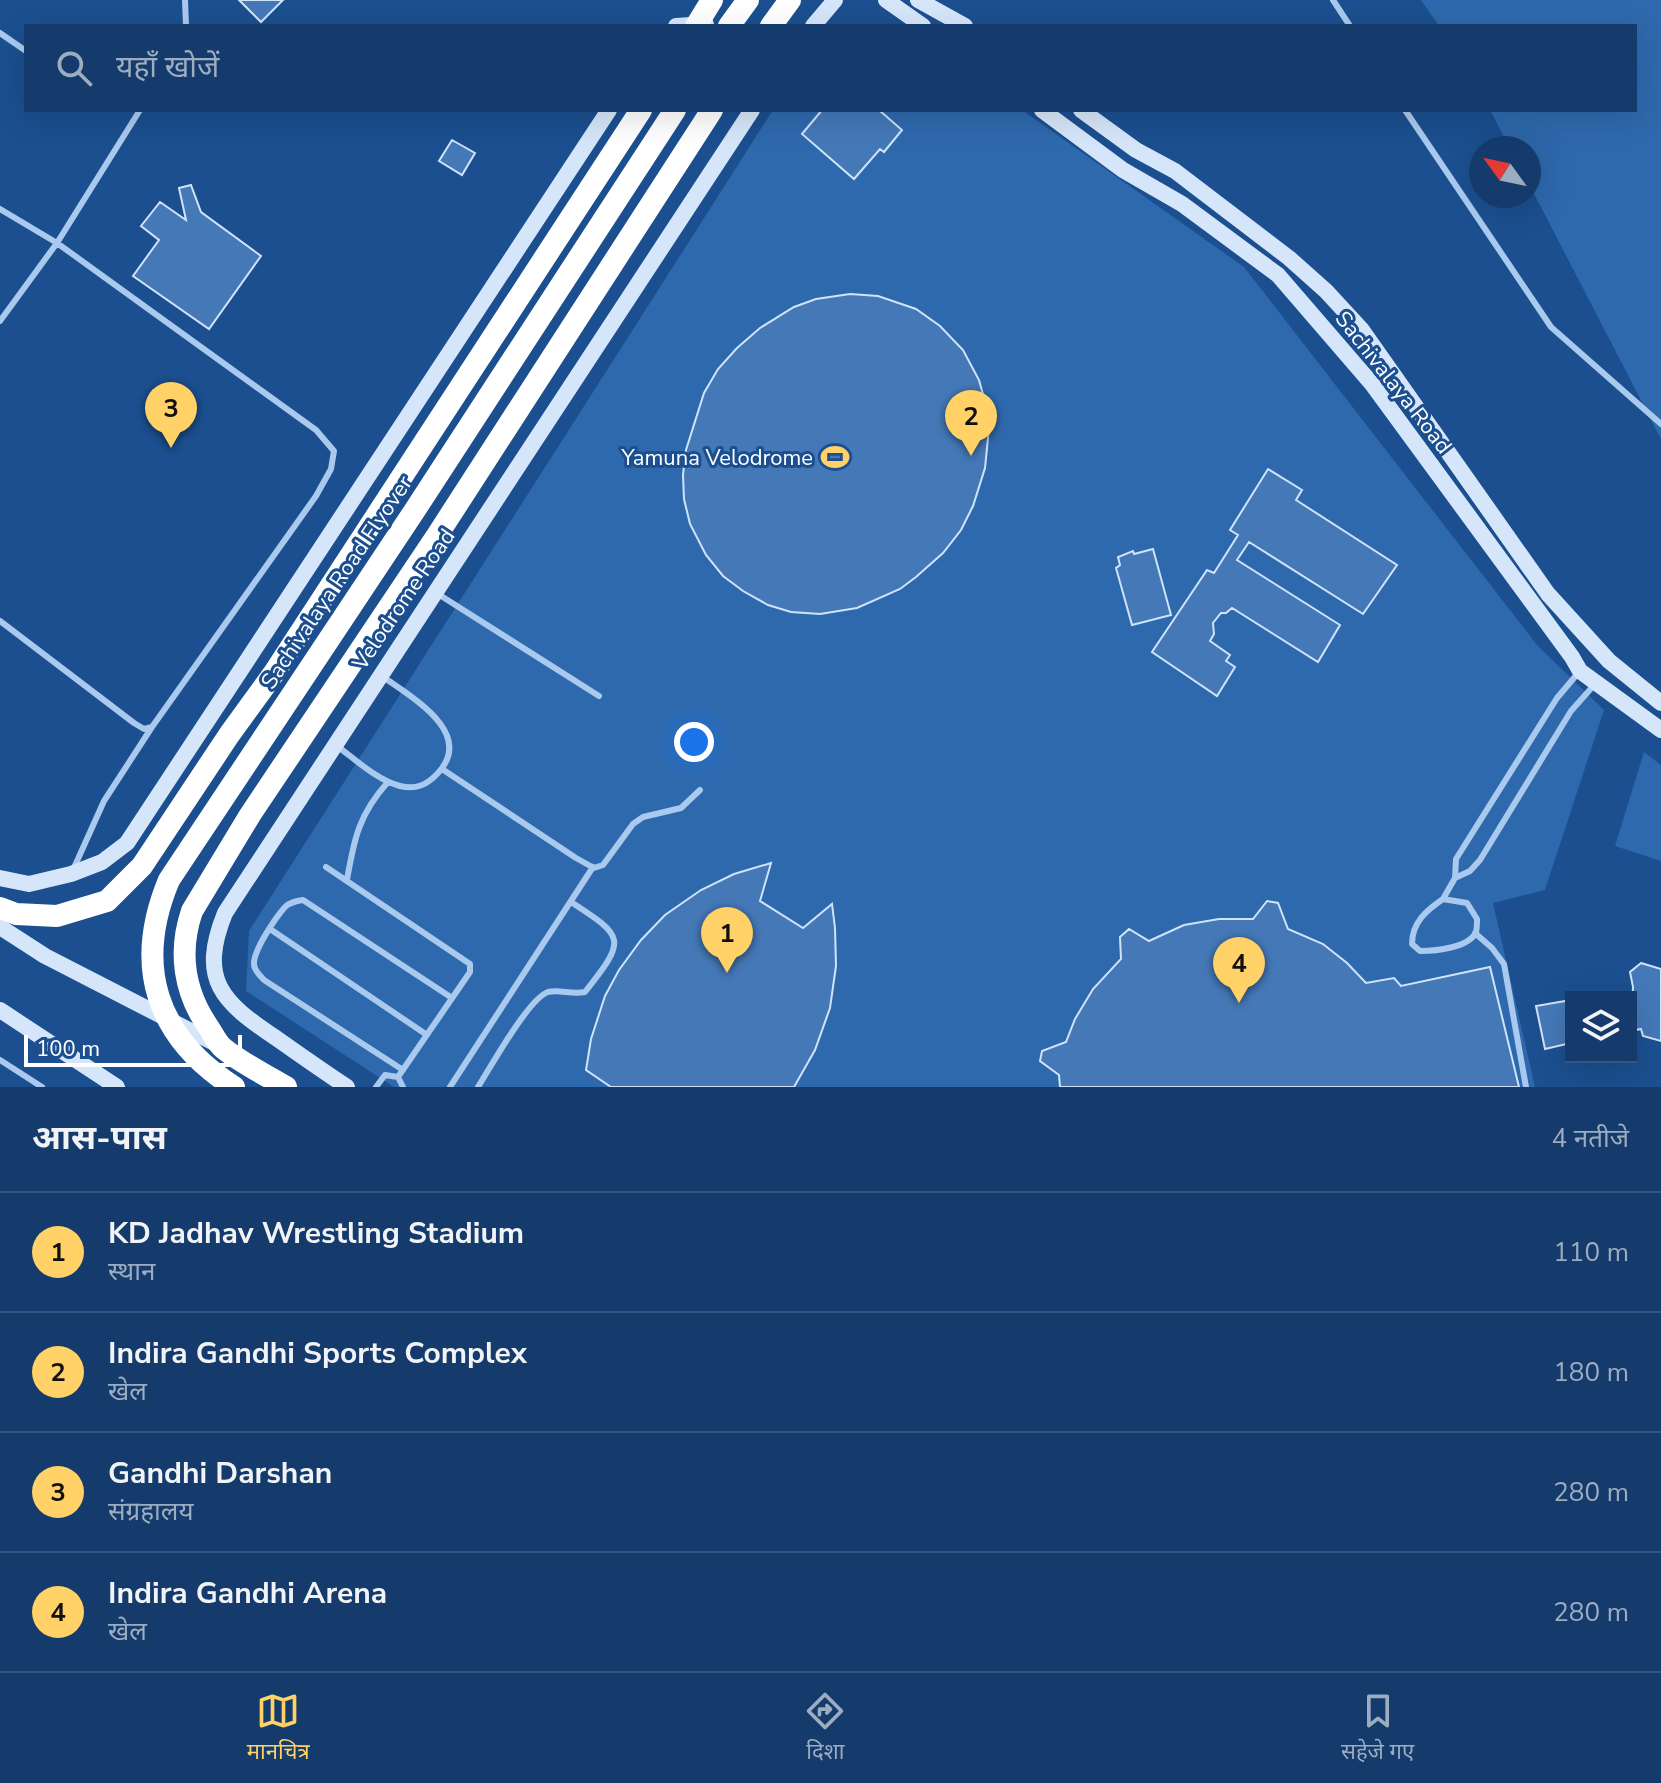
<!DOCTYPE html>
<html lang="hi">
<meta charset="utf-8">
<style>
body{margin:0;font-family:"Nunito Sans","Noto Sans Devanagari",sans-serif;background:#1d4271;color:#f1f3f6}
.controls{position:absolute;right:24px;bottom:24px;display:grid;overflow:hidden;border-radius:0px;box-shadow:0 8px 32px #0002}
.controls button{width:72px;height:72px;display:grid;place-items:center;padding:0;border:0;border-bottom:2px solid #33557e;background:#143b6b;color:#f1f3f6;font:40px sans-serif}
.compass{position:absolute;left:1469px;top:136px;width:72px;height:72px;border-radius:50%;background:#143b6b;box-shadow:0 8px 32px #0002;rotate:303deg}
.scale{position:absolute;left:24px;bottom:20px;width:218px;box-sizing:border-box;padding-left:8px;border:4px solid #fff;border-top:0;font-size:22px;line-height:28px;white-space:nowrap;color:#fff;-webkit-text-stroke:6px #1b4f8f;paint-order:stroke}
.you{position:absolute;left:694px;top:742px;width:28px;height:28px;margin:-20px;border:6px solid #fff;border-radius:50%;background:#1a73e8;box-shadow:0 0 0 12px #1a73e833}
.badge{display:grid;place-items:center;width:52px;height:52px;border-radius:50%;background:#ffd166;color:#111;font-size:26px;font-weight:700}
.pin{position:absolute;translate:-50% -66px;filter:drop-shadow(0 2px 4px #0008)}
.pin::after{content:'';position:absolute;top:42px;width:28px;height:24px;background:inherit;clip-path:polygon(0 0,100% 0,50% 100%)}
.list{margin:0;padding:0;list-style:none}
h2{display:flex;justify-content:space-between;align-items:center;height:104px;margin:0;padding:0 32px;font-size:34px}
h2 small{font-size:26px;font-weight:400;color:#9dadc1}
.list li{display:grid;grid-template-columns:52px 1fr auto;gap:24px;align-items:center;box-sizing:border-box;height:120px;padding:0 32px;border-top:2px solid #33557e}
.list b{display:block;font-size:30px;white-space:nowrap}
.list p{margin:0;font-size:26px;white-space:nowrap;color:#9dadc1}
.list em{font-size:26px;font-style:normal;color:#9dadc1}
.icon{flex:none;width:44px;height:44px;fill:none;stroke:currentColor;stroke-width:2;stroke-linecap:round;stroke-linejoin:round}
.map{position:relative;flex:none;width:1661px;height:1087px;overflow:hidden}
.search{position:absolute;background:#143b6b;box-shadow:0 8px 32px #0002;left:24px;right:24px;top:24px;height:88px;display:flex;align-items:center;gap:20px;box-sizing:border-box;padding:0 28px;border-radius:0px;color:#9dadc1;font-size:30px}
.sheet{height:584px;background:#143b6b}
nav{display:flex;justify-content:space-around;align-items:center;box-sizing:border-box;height:112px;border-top:2px solid #33557e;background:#143b6b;font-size:22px;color:#9dadc1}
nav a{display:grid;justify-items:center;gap:4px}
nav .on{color:#ffd166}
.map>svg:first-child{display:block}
.green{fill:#2e69ad}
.building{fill:#4478b7;stroke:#cfe3fa;stroke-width:2}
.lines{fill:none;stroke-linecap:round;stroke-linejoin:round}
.lane{stroke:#a9c9ee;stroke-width:6}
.secondary{stroke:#d6e6fa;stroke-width:16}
.highway{stroke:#fff;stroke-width:22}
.highway-bridge{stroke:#fff;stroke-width:22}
.labels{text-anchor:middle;stroke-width:6;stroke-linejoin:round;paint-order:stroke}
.street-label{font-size:22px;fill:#fff;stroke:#1b4f8f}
.poi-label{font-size:22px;fill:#fff;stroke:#1b4f8f;text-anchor:end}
</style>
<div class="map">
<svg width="1661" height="1087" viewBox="0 0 1661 1087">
<rect width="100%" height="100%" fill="#1b4f8f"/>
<path class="green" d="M1421 0H1661V439L1529 184V148H1510L1490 110H1635V26H1439Z
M773 110H1022L1244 267 1537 645 1604 710 1545 890 1493 903 1535 1087H394L246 991 249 931Z
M1644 752 1661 765V861L1615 846Z"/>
<path class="building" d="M239 0H283L261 22Z
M822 110H879L902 130 884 152 880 149 854 179 802 134Z
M452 140 475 153 462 175 439 161Z
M191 185 201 212 261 256 209 329 133 276 159 240 141 226 160 202 186 220 179 188Z
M850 294 878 296 916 309 940 326 963 350 979 380 986 405 989 428 985 468 973 506 961 530 943 553 916 577 900 589 857 608 820 614 791 612 768 605 743 591 723 576 706 555 690 524 684 499 683 475 686 450 704 393 718 369 737 348 760 328 794 307 816 299Z
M1268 469 1302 490 1296 500 1397 565 1363 614 1249 542 1237 560 1340 625 1318 662 1232 608 1226 613H1221L1213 623 1214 634 1210 641 1230 655 1226 661 1235 667 1217 696 1152 652 1207 570 1214 573 1238 535 1230 530Z
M1153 549 1171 615 1132 625 1116 568 1120 565 1118 557 1133 551 1134 554Z
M771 863 760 901 803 928 832 904 835 928 836 966 830 1008 815 1050 794 1087H611L586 1070 591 1039 605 996 619 970 641 940 665 915 701 890 734 874Z
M1267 901 1278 903 1288 929 1323 944 1347 963 1366 983 1394 978 1401 986 1490 967 1519 1087H1060L1059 1075 1040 1061 1042 1051 1066 1042 1075 1019 1093 989 1121 959 1120 937 1129 929 1149 941 1184 925 1219 919H1253Z
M1641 963 1661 969V1041L1643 1036 1641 1029 1631 1031 1633 987 1630 972Z
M1571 1000V1043L1545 1049 1536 1006Z"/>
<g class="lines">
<path class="lane" d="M185 0 186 26
M1333 0 1350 26
M0 33 26 51
M1405 110 1551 327 1661 424
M0 209 57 243 316 430 334 451 331 469 316 496 152 727 144 729 134 723 0 621
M0 321 57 243 140 110
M438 594 599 696
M1579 672 1557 698 1456 859 1455 878 1470 871 1480 860 1571 711 1595 684
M337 746C356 760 377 780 400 786 416 790 427 785 438 773 476 732 409 696 382 676
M442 769 576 858 594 868 603 865 633 824 643 817 681 808 700 790
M326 867 470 964V972L398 1077
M73 870 104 801 152 727
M347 880C354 839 359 814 388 782
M1443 899 1467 903 1477 919C1477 923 1477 928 1476 932 1469 948 1435 951 1420 951L1412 944C1412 922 1427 910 1443 899Z
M1443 899 1455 878
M270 929 427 1035
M1475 933 1492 948 1504 964 1526 1087
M0 1060 42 1087
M403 1070 264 980C260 975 254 971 254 964 253 951 276 917 285 907 290 902 296 901 303 900L452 998
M376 1087 385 1075 398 1077 403 1087
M450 1087 593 867
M478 1087C490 1068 529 998 548 992 559 989 572 995 585 992 627 939 625 937 571 902"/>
<path class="secondary" d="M886 0 923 26
M918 0 965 26
M676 26 706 24
M813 26 835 0
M1042 110 1123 170 1182 204 1278 275 1372 384 1572 657 1580 671 1661 730
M1081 110 1136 150 1175 171 1289 258 1326 291 1362 330 1548 594 1609 661 1661 703
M0 878 29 884 71 874 102 862 127 843 609 110
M0 927 45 956 220 1046
M0 1010 117 1087
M347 1087C323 1071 300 1055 276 1038 222 1002 198 980 225 913L752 110"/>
<path class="highway" d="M729 26 748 0
M771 26 790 0
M0 908 16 914 57 916 107 901 142 866 229 735 274 673 641 110
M286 1087C266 1075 241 1063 223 1048 217 1043 213 1034 209 1028 184 992 178 952 192 911L250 815 438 534 712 110"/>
<path class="highway-bridge" d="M696 26 712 0
M234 1087C156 1037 133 966 169 880L413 513 675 110"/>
</g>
<defs>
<symbol id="stadium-bare" viewBox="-9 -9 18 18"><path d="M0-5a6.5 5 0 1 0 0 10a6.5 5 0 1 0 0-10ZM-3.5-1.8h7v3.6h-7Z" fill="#ffd166" stroke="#1b4f8f" stroke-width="2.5" paint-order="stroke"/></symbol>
</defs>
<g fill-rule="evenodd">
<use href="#stadium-bare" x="815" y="437" width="40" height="40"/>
</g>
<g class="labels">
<g class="street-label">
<text transform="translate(1394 382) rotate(52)" y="8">Sachivalaya Road</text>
<text transform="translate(336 582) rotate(-56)" y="8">Sachivalaya Road Flyover</text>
<text transform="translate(403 599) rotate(-56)" y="8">Velodrome Road</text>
</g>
<g class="poi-label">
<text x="813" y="465">Yamuna Velodrome</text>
</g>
</g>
</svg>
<div class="controls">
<button><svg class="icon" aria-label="layers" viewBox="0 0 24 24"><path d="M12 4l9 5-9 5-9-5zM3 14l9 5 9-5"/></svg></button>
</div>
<svg class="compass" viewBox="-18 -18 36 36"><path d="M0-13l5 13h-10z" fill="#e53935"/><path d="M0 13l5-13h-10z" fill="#9dadc1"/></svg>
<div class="scale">100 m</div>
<div class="you"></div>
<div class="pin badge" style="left:727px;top:973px">1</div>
<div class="pin badge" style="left:971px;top:456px">2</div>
<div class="pin badge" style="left:171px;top:448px">3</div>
<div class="pin badge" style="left:1239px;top:1003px">4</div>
<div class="search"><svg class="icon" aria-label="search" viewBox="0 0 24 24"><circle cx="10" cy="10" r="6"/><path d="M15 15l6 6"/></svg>यहाँ खोजें</div>
</div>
<section class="sheet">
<h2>आस-पास<small>4 नतीजे</small></h2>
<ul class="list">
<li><span class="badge">1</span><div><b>KD Jadhav Wrestling Stadium</b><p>स्थान</p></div><em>110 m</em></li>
<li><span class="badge">2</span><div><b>Indira Gandhi Sports Complex</b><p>खेल</p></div><em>180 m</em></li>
<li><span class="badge">3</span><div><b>Gandhi Darshan</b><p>संग्रहालय</p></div><em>280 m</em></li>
<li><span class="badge">4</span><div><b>Indira Gandhi Arena</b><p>खेल</p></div><em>280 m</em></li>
</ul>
</section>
<nav>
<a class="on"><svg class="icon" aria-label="map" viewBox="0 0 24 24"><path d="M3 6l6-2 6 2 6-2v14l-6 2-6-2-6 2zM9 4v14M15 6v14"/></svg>मानचित्र</a>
<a><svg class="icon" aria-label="directions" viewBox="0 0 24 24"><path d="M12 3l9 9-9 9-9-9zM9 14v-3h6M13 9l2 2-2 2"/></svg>दिशा</a>
<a><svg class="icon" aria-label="saved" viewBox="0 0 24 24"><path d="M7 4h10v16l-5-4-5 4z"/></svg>सहेजे गए</a>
</nav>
